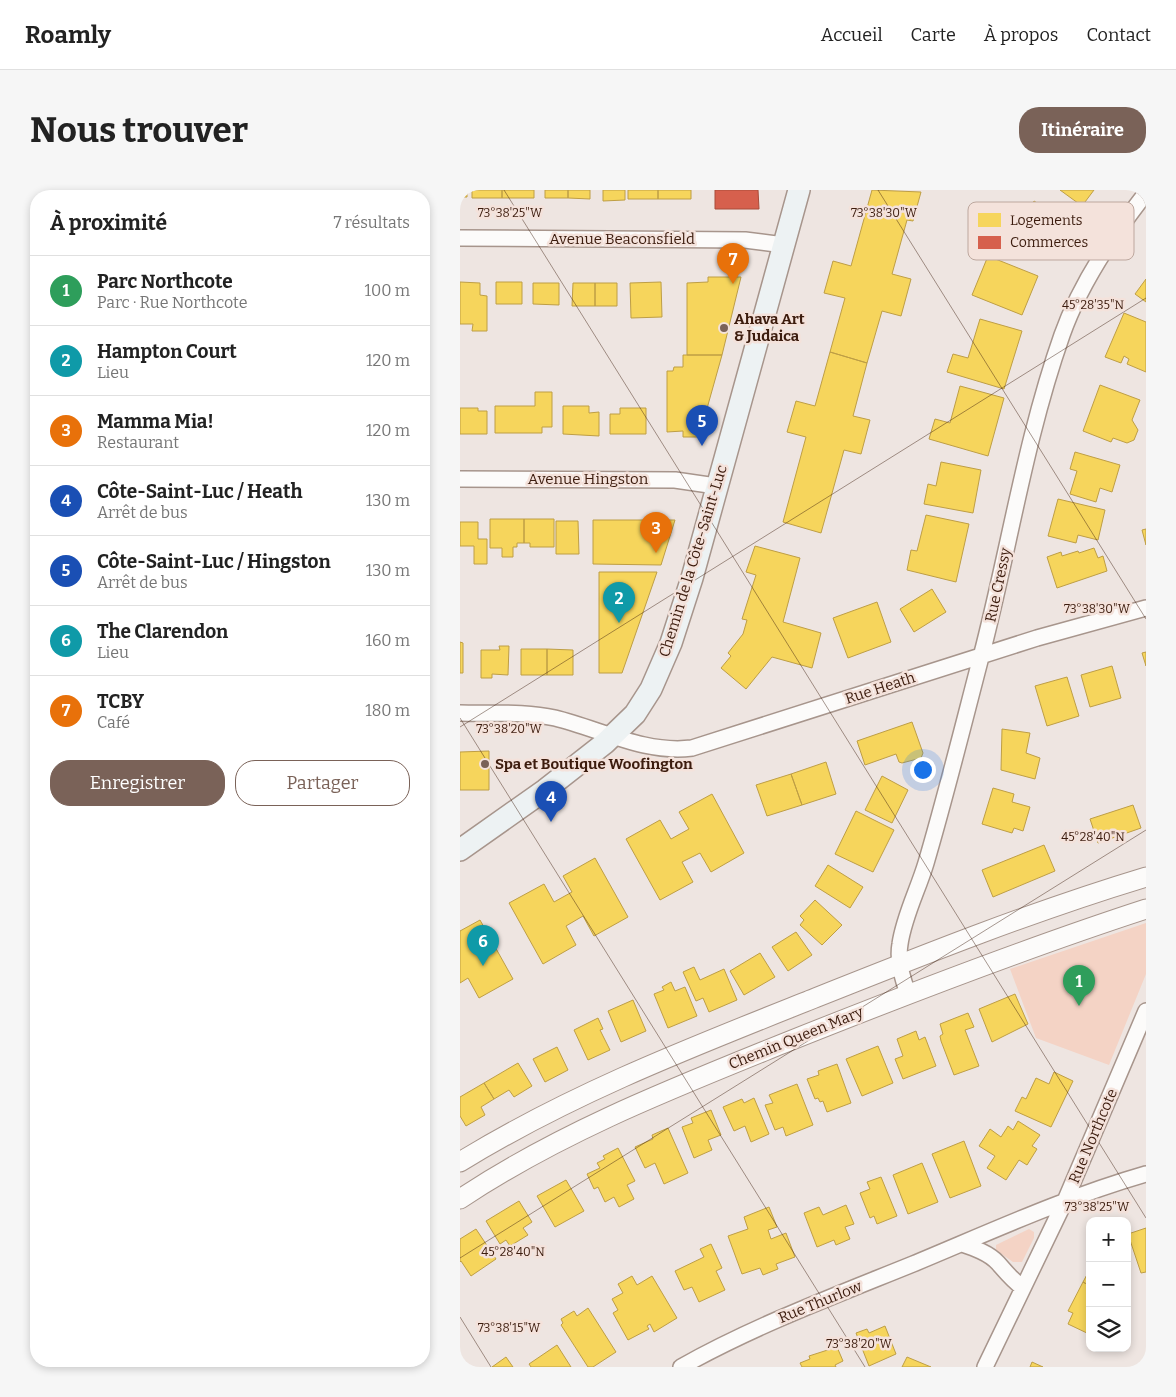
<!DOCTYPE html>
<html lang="fr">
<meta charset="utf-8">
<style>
body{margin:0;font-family:Bitter,serif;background:#f6f6f6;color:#222}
.controls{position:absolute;right:15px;bottom:15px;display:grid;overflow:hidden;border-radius:10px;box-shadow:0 2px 8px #0003}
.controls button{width:45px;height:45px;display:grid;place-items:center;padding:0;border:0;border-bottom:1px solid #e0e0e0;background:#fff;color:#222;font:25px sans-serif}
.you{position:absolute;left:462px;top:579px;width:18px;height:18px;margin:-12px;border:4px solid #fff;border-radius:50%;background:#1a73e8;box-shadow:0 0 0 8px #1a73e833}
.badge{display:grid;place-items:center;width:32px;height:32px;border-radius:50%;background:#7a6258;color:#fff;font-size:16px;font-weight:700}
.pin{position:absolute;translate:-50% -41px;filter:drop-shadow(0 1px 2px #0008)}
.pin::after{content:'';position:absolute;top:26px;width:18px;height:15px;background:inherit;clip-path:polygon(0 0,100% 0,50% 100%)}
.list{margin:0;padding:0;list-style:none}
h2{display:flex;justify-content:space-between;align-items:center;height:65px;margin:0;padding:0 20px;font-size:21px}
h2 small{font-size:16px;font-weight:400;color:#767676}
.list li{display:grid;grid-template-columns:32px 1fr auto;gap:15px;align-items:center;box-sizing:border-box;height:70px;padding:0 20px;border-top:1px solid #e0e0e0}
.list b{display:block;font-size:19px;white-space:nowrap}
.list p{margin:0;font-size:16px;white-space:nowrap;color:#767676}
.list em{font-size:16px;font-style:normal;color:#767676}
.actions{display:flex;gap:10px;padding:15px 20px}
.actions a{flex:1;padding:11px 0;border:1px solid #7a6258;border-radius:20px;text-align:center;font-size:18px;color:#7a6258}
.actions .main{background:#7a6258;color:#fff}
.icon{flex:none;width:28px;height:28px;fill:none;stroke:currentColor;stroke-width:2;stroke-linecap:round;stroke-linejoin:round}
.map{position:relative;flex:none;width:686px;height:1177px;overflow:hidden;border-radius:20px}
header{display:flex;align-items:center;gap:30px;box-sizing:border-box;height:70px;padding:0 25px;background:#fff;border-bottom:1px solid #e0e0e0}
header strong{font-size:24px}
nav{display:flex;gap:28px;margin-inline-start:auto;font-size:18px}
.intro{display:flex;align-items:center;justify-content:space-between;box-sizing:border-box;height:120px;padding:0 30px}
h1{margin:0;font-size:35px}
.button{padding:12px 22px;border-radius:20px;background:#7a6258;color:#fff;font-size:18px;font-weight:700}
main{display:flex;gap:30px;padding:0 30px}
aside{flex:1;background:#fff;border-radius:20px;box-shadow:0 2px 8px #0003}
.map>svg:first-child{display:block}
.green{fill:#f4d3c5}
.homes{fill:#f6d55c;stroke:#be9e45}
.shops{fill:#d6604d;stroke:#a84c3a}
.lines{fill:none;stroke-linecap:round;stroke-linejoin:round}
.minor-casing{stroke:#a7958c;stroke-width:18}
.tertiary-casing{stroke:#a7958c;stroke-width:21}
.secondary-casing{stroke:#a7958c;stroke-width:24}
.minor{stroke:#fcfbfa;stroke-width:15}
.tertiary{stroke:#fcfbfa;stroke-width:19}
.secondary{stroke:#edf2f3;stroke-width:21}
.ticks{fill:none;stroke:#3c1c0e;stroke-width:1;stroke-opacity:0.45}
.poi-dot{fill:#7a6258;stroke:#f4e2db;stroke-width:2}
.labels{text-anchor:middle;stroke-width:5;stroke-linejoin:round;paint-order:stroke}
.street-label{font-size:15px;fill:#3c1c0e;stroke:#f4e2db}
.poi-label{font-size:15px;font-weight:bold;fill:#3c1c0e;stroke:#f4e2db;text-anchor:start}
.key{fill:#f4e2db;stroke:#bda79e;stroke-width:1}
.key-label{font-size:14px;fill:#3c1c0e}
.ticks-label{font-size:12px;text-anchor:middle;fill:#3c1c0e;stroke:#f4e2db;stroke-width:5;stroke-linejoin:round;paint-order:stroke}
</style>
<header>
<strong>Roamly</strong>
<nav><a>Accueil</a><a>Carte</a><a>À propos</a><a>Contact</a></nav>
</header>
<div class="intro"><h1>Nous trouver</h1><a class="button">Itinéraire</a></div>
<main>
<aside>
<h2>À proximité<small>7 résultats</small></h2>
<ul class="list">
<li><span class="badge" style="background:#2e9e5b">1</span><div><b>Parc Northcote</b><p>Parc · Rue Northcote</p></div><em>100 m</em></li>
<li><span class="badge" style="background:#0f9aa8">2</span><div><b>Hampton Court</b><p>Lieu</p></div><em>120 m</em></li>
<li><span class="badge" style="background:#e8710a">3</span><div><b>Mamma Mia!</b><p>Restaurant</p></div><em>120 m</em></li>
<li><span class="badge" style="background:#1a4fb4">4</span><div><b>Côte-Saint-Luc / Heath</b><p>Arrêt de bus</p></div><em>130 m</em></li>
<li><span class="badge" style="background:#1a4fb4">5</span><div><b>Côte-Saint-Luc / Hingston</b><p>Arrêt de bus</p></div><em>130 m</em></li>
<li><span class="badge" style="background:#0f9aa8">6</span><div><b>The Clarendon</b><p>Lieu</p></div><em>160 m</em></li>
<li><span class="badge" style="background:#e8710a">7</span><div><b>TCBY</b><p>Café</p></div><em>180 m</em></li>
</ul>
<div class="actions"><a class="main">Enregistrer</a><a>Partager</a></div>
</aside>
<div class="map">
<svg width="686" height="1177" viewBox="0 0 686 1177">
<rect width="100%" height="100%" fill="#eee5e1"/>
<path class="green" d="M686 733V784L649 875 576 848 550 779Z
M569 1039 574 1042V1048L562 1072H553L536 1060V1055Z"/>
<path class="homes" d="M0 0H7V7H0Z
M12 0H42V8H12Z
M42 0H74V8H42Z
M85 0H108V8H85Z
M108 0H130V9L108 8Z
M143 0H165V10L143 11Z
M168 0H198V9H168Z
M198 0H231V9H198Z
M412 0 461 2 453 31 447 30 432 84 451 89 441 126 422 121 407 173 370 162 385 108 364 103 373 71 391 76Z
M600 0H634L622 16Z
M574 11 608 32 585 68 561 54 570 46 557 38Z
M528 66 578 86 562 125 512 105Z
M248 87H281L262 165H227V93L248 92Z
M686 89V112L675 104Z
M0 92 20 93V105L27 106V141H12L13 134H0Z
M36 92H62V114H36Z
M201 92 202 127 171 128 170 93Z
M73 93H99V115L73 114Z
M113 93H135V116H112Z
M135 93H157V116H135Z
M664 123 686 132V182L667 174 669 169 664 166 661 173 645 167Z
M520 129 562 141 544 199 487 182 493 164 508 168Z
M370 162 407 173 393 226 410 230 401 264 384 260 361 343 323 332 346 247 327 242 336 211 355 216Z
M223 165H262L239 247H223V241L207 242V181H213L214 177H223Z
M640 195 680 210 672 230 678 240 674 250 667 253 653 248 651 252 623 241Z
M500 196 544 208 528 266 469 249 475 229 490 233Z
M75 202H92V237H82V243H35V216H75Z
M103 216H129V223L139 222V246L103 244Z
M0 218H18V221H27V244H0Z
M160 218H186V244H150V224H160Z
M615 262 660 275 652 302 640 298 636 312 610 304 617 281 610 279Z
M481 272 521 280 513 323 464 314 468 294 476 296Z
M598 309 645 320 638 350 618 345 616 353 588 346Z
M466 325 509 334 496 392 447 380 451 360 457 361Z
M30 329H64V353H57V357H53V367H42V358H30Z
M64 329H94V357H70V353H64Z
M133 330H215L201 375 133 374Z
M96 331H118L119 364H96Z
M0 332H18V349H27V374H14V356H0Z
M686 339V355L682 340Z
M295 356 340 368 323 432 361 443 352 478 312 467 286 499 261 478 271 466 268 463 283 444 287 430 282 429 296 385 286 382Z
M634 358 638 368 643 366 647 381 597 398 587 367 601 362 602 366 618 361 619 363Z
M139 382H197L162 483H139Z
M472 399 486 422 454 442 440 419Z
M417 412 431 452 388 468 373 428Z
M0 452 3 453V483H0Z
M39 456H49L48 485 32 484V488H21V460H40Z
M61 459H87V485H61Z
M87 459 113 460V485H87Z
M686 462V476L682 463Z
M652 476 661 508 630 517 621 485Z
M607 487 619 526 587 536 575 496Z
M452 532 463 563 461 568 442 573 439 572 436 564 405 575 397 551Z
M542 539 570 543 566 563 580 568 575 589 541 580Z
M29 561V600H0V562Z
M366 572 376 604 342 615 331 584Z
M331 584 342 615 307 626 296 595Z
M422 586 448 600 432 633 405 620Z
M533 598 554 604 552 612 570 617 563 641 554 638 552 643 522 634Z
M252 604 284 663 251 682 240 663 222 672 233 692 200 710 166 649 200 630 211 649 229 639 219 622Z
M673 615 681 638 638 653 630 629Z
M396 621 434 640 413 682 375 664Z
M584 655 595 681 533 707 522 680Z
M135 668 168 727 134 746 123 726 106 736 116 755 83 774 49 713 84 694 94 712 112 702 103 686Z
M368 675 403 697 390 718 355 696Z
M355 710 382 735 362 755 340 735 344 730 340 726Z
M20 730 53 789 19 808 8 788 0 793V741Z
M336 742 352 765 328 781 312 757Z
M300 763 315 787 284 805 270 781Z
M234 777 240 790 264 779 277 810 249 822 243 808 236 811 223 782Z
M211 792 215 801 225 797 237 826 208 838 194 804 204 800 202 797Z
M555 804 568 834 532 852 519 819Z
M173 810 186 841 161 852 148 821Z
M508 823 514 837 505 840 519 876 494 885 481 851 480 846 483 844 480 834Z
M138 828 143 839 140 840 150 860 128 870 114 840Z
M456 841 459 850 465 847 476 876 443 889 435 869 443 866 437 849Z
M418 856 433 893 402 906 386 869Z
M97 857 108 880 85 892 73 869Z
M58 873 72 896 54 907 49 900 34 909 24 893Z
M377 874 391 913 367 922 363 911 360 912 358 908 355 909 347 889 359 885 358 881Z
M594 882 613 891 591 937 555 921 562 907 566 909 576 888 589 894Z
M24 893 34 909 21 917 25 925 6 936 0 926V907Z
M337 894 353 935 326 946 323 937 315 940 305 915 313 913 309 905Z
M294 908 309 944 291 952 285 936 274 941 263 917 282 909 284 913Z
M251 920 261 945 248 950 252 960 234 968 222 937 233 933 231 928Z
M558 931 580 945 572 956 577 959 567 975 559 970 546 990 527 978 535 966 519 956 530 939 541 947 548 936 553 940Z
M208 938 228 983 204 994 195 973 185 978 175 957 193 949 192 945Z
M504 951 521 996 490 1008 472 964Z
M158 958 175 991 167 995 174 1009 159 1017 154 1007 145 1012 138 997 134 999 127 984 140 978 137 973 145 969 143 966Z
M462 973 478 1012 448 1024 433 985Z
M421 987 437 1026 417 1034 414 1026 410 1028 400 1003 410 999 407 992Z
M106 990 124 1021 95 1037 77 1006Z
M59 1011 72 1032 63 1038 68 1045 50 1056 46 1050 40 1054 26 1031Z
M386 1015 394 1034 385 1037 390 1049 376 1055 374 1050 357 1057 344 1023 359 1017 363 1025Z
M309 1017 317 1037 308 1040 311 1049 326 1043 335 1067 316 1074 318 1079 303 1085 300 1078 282 1084 268 1046 288 1039 284 1027Z
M686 1038V1082L681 1083 668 1044Z
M16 1039 36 1069 11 1086 1 1071 0 1072V1049Z
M251 1054 262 1078 256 1081 265 1100 239 1112 232 1097 224 1100 215 1081 244 1067 240 1059Z
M630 1079V1096L623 1092Z
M172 1086 177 1095 192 1086 217 1128 194 1142 190 1134 187 1136 189 1139 168 1150 153 1123 158 1120 152 1109 163 1103 158 1094Z
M623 1092 630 1096 629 1144 608 1134 613 1123 608 1121Z
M128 1118 156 1162 133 1177H128L101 1135 103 1133 101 1129 114 1121 117 1126Z
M425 1136 436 1164 409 1176 396 1143 407 1139 409 1143Z
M97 1155 111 1177H71L69 1174Z
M377 1157 383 1171 375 1175 376 1177H342L340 1173 350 1169 349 1166Z
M46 1167 53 1177H32Z
M447 1167 471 1177H442Z
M572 1172 583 1177H570Z"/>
<path class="shops" d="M255 0H298L299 19H255Z"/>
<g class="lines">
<defs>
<path id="minor" d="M0 48 285 50 324 55
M0 289 215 290 256 296
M0 523C31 524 64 521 95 528 140 539 185 564 232 558L577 448 686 418
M448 803C442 788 437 771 440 754 444 726 458 700 466 673 486 605 503 536 521 467 549 360 565 250 602 145 620 94 653 45 686 3
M502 1054C514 1058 529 1063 538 1073 546 1082 552 1090 563 1098
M221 1177C294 1136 374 1106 453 1074 530 1042 606 1007 686 984
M525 1177 605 1011 686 821"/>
<path id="tertiary" d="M0 972C109 905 227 859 345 812 458 767 570 722 686 687
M0 1009C101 942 211 899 322 854 442 806 563 759 686 719"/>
<path id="secondary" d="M0 660 85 600 145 553 175 524 191 499 211 453 232 388 339 0"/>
</defs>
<use href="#minor" class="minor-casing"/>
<use href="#tertiary" class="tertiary-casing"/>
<use href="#secondary" class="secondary-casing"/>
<use href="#minor" class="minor"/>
<use href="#tertiary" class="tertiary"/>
<use href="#secondary" class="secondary"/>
</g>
<path class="ticks" d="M44 0 686 1028M418 0 686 429M0 5 8 0M0 528 405 1177M0 537 686 108M0 1068 686 640M0 1127 31 1177M677 1177 686 1171"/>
<g class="poi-dot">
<circle cx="264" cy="138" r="5"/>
<circle cx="25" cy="574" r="5"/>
</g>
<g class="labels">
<g class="street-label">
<text x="162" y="54">Avenue Beaconsfield</text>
<text x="128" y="294">Avenue Hingston</text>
<text transform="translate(233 371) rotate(-73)" y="5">Chemin de la Côte-Saint-Luc</text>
<text transform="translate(538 395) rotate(-78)" y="5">Rue Cressy</text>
<text transform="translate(420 498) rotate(-18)" y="5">Rue Heath</text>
<text transform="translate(336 848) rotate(-22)" y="5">Chemin Queen Mary</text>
<text transform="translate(633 946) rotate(-67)" y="5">Rue Northcote</text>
<text transform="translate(360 1112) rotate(-22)" y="5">Rue Thurlow</text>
</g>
<g class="poi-label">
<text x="274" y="134">Ahava Art<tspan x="274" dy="17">&amp; Judaica</tspan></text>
<text x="35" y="579">Spa et Boutique Woofington</text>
</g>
</g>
<rect x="508" y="12" width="166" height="58" rx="8" class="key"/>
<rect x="518" y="23" width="23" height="14" fill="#f6d55c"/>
<rect x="518" y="46" width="23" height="13" fill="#d6604d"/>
<g class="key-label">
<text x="550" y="35">Logements</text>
<text x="550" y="57">Commerces</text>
</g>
<g class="ticks-label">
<text x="50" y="27">73°38'25"W</text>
<text x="424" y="27">73°38'30"W</text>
<text x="633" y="119">45°28'35"N</text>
<text x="637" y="423">73°38'30"W</text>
<text x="49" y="543">73°38'20"W</text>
<text x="633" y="651">45°28'40"N</text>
<text x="637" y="1021">73°38'25"W</text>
<text x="53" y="1066">45°28'40"N</text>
<text x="49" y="1142">73°38'15"W</text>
<text x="399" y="1158">73°38'20"W</text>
</g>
</svg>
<div class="controls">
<button>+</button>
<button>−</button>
<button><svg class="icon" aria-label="layers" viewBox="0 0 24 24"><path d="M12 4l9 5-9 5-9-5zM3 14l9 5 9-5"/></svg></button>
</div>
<div class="you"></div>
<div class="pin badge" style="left:619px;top:816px;background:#2e9e5b">1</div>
<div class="pin badge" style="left:159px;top:433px;background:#0f9aa8">2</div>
<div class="pin badge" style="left:196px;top:363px;background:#e8710a">3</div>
<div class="pin badge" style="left:91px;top:632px;background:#1a4fb4">4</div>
<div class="pin badge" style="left:242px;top:256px;background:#1a4fb4">5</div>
<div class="pin badge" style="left:23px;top:776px;background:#0f9aa8">6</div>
<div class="pin badge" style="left:273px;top:94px;background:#e8710a">7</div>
</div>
</main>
